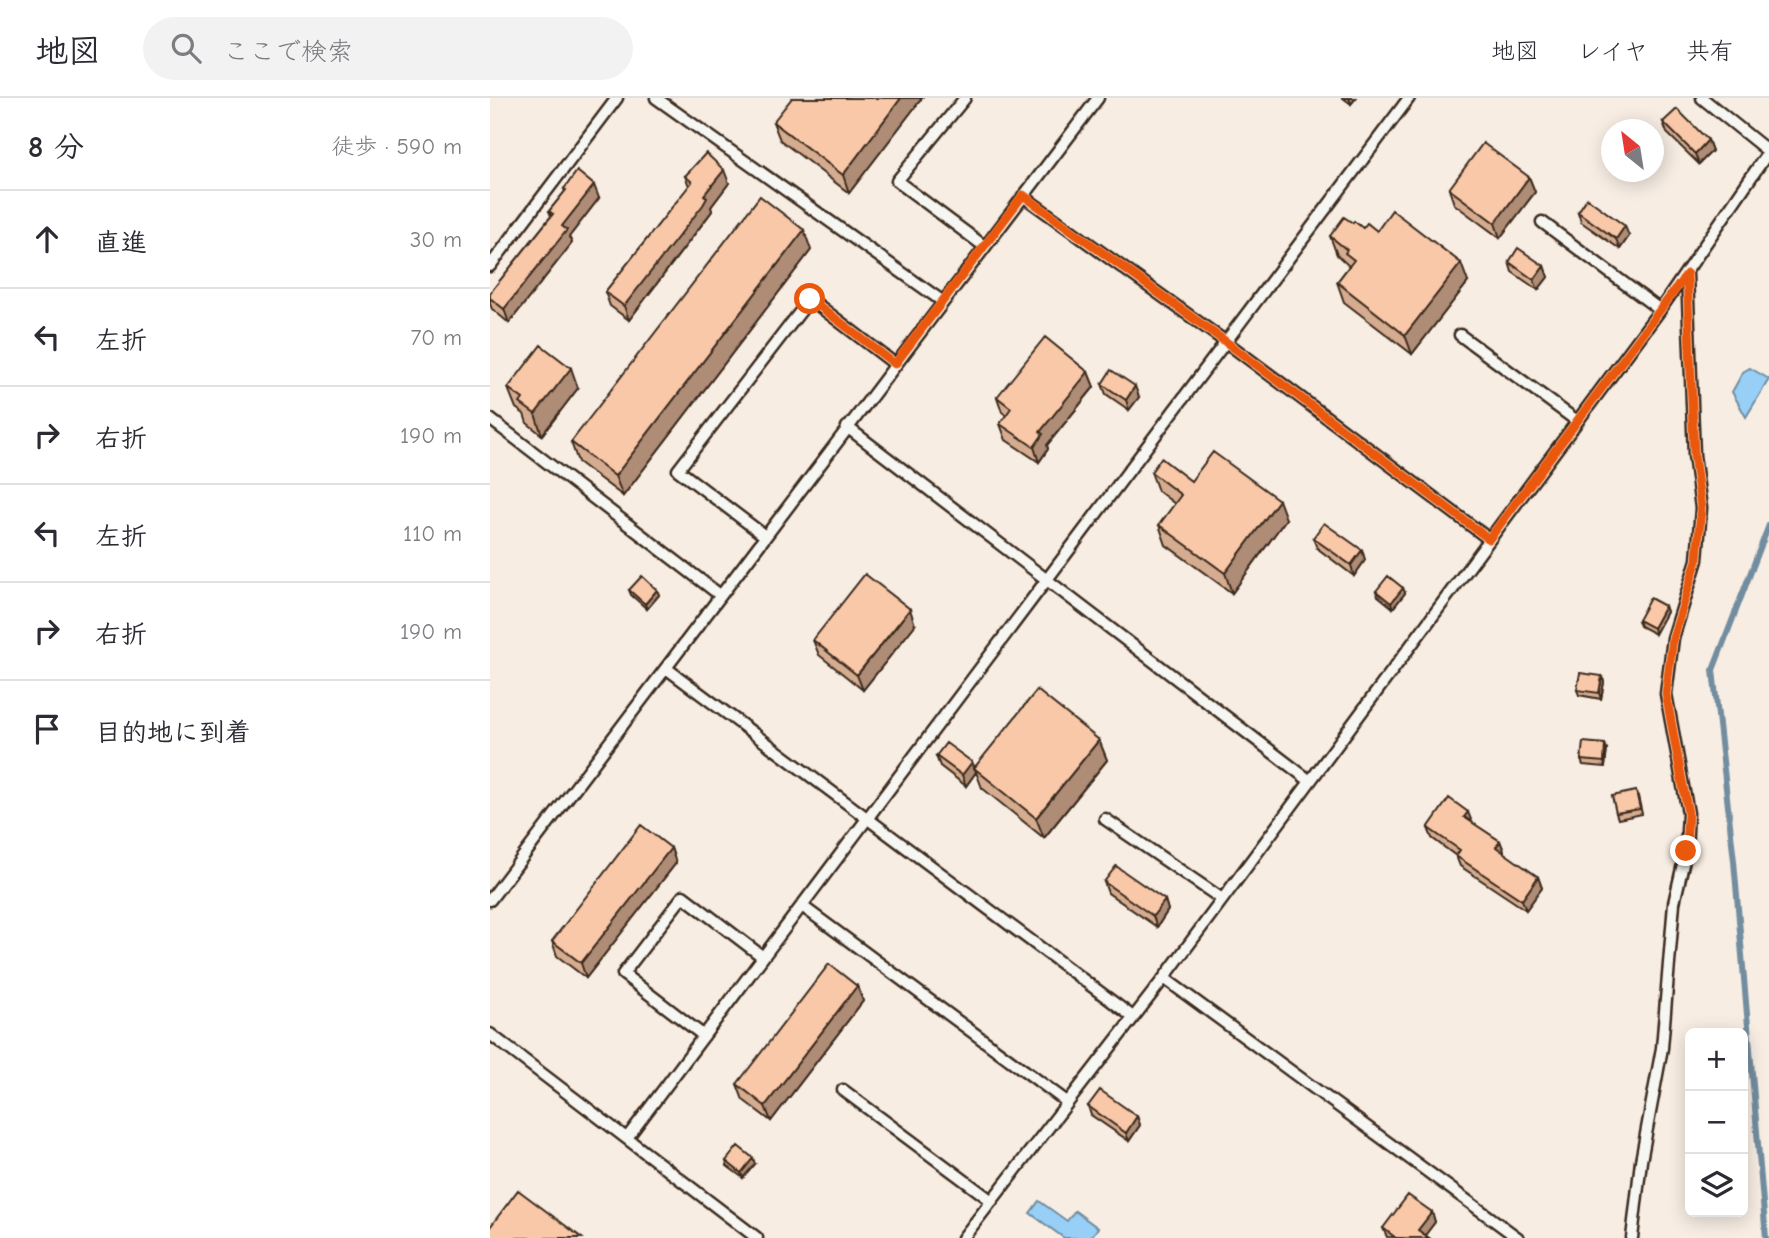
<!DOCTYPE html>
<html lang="ja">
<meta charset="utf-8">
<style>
body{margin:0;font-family:"Comic Neue","Klee One",sans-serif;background:#f2f2f3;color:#2b2b33}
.controls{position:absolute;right:21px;bottom:21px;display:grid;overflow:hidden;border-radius:10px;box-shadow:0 4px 18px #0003}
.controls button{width:63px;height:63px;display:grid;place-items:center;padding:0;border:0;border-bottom:2px solid #e1e1e2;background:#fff;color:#2b2b33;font:35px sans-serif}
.compass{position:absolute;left:1111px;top:21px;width:63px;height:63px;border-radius:50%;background:#fff;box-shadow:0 4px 18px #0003;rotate:330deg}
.stop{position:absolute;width:21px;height:21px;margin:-16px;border:5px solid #ea580c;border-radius:50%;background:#fff}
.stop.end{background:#ea580c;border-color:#fff;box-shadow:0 2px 7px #0008}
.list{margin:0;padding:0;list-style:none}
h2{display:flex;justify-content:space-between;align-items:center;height:91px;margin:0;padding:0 28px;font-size:30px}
h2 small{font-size:23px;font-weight:400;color:#7c7c81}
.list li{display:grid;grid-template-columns:46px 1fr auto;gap:21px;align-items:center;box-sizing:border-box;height:98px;padding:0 28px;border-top:2px solid #e1e1e2}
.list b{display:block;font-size:26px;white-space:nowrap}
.list em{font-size:23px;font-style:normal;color:#7c7c81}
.icon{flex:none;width:38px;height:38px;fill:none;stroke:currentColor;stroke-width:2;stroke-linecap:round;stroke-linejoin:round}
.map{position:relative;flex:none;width:1279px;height:1140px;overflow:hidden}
header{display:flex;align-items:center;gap:42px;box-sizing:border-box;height:98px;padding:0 35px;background:#fff;border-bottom:2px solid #e1e1e2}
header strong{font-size:33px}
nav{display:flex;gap:38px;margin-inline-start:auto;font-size:24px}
.search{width:490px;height:63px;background:#f2f2f3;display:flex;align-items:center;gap:18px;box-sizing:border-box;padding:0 24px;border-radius:38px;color:#7c7c81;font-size:26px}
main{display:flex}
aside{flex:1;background:#fff}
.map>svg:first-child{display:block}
.water{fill:#97cff7;stroke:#728da0;stroke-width:2}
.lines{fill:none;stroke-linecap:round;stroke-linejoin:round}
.stream{stroke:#728da0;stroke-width:6}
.lane-casing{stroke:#3b2a1e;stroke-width:15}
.lane{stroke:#f6f6f2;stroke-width:10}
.wall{fill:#d6ac90;stroke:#3b2a1e;stroke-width:2}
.shaded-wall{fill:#ae8c76;stroke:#3b2a1e;stroke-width:2}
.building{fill:#f9c8a8;stroke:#3b2a1e;stroke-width:2}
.route{stroke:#ea580c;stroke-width:9}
</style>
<header>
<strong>地図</strong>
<div class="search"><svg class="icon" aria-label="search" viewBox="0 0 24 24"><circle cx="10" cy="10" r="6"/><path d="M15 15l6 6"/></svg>ここで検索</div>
<nav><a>地図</a><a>レイヤ</a><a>共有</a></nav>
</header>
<main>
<aside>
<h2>8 分<small>徒歩 · 590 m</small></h2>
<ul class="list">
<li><svg class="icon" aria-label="ahead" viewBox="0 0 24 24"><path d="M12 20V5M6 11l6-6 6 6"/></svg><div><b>直進</b></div><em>30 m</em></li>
<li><svg class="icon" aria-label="left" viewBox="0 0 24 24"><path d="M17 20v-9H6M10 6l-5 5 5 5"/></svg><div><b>左折</b></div><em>70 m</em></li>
<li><svg class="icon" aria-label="right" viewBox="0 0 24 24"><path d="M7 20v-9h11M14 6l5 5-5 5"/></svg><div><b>右折</b></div><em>190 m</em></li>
<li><svg class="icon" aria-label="left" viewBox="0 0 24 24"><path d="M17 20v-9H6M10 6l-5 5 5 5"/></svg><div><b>左折</b></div><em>110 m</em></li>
<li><svg class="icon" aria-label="right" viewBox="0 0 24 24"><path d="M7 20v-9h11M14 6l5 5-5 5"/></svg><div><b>右折</b></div><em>190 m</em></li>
<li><svg class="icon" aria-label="arrive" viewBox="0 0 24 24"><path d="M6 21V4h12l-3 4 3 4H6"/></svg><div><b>目的地に到着</b></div></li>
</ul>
</aside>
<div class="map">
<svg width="1279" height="1140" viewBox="0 0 1279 1140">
<rect width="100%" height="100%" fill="#f7ede3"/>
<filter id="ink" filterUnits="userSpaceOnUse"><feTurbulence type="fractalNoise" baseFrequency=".0143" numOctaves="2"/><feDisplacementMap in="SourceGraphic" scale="14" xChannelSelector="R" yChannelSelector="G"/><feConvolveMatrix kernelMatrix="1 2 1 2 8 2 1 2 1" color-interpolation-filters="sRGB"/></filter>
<g filter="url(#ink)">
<path class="water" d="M1260 270 1279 281 1256 319 1242 294 1253 274Z
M549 1103 577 1123 585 1113 608 1130 600 1140H574L540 1115Z"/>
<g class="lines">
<path class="stream" d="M1276 1140 1244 763 1223 572 1279 427"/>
<defs>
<path id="lane" d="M166 0 452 203
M475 0 407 83 494 148
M1212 0 1279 54
M533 98 736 244 999 441
M1052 124 1170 212
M0 168 127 0
M970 237 1087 323
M0 321 230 497
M357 329 820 683
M275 438 188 372 320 201 405 266
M176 570 643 919
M615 721 732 801
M0 802 608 0
M312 808 577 1004
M674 880 1028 1140
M0 936 267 1140
M214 938 133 876 193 798 273 859
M353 992 502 1103
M137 1040 919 0
M473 1140 674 880 1170 212 1279 53
M1142 1140 1151 1063 1172 950 1184 805 1196 753 1198 715 1176 596 1183 540 1207 462 1211 410 1204 357 1197 176"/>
</defs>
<use href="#lane" class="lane-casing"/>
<use href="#lane" class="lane"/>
</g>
<path class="wall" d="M432 0 359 95 290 42 283 24Z
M853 0H866L861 6Z
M1173 24 1218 42 1222 53 1209 66 1177 35Z
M195 78 239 85 221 109 222 113 217 120 139 222 120 208 115 194 199 88Z
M1039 79 1045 94 1010 140 964 106 959 91Z
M74 91 109 100 79 139 82 145 19 225 2 211 0 206V195L61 118 59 113 75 94Z
M1088 114 1139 138 1130 151 1091 124Z
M863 125 873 130 887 133 978 184 922 256 854 204 847 184 859 168 847 157 840 138Z
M321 152 133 398 88 364 81 344Z
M1019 164 1054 168 1058 179 1048 192 1022 174Z
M598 274 604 289 557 347 558 351 549 364 516 342 510 326 516 317 512 314 507 299Z
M612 286 649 299 639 312 616 296Z
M18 290H88L52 337 37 325 34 316 26 310Z
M661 374 701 383 796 421 742 495 676 447 669 427 685 406 668 393Z
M823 440 872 452 875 462 864 478 827 450Z
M913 490 915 495 903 510 888 498 886 493Z
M139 492H167L169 497 157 511 141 497Z
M1175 508 1177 514 1165 536 1150 528 1148 522Z
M425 527 373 592 329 557 323 542Z
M1112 578 1114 584 1111 601 1089 597 1087 592Z
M609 642 617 662 554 740 492 690 486 674 476 688 450 668 446 658 482 664 485 670Z
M1117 651 1115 669 1093 667 1091 662Z
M1148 698 1152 716 1128 721 1126 715Z
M981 724 1010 743 1014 753 1013 755 1048 779 1052 790 1036 812 970 768 966 758 942 740 938 730Z
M181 750 186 765 96 880 67 858 62 843Z
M614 784 675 802 678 812 667 829 618 795Z
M367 888 373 903 281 1023 253 1002 247 986Z
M598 1008 647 1018 650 1027 639 1043 601 1017Z
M236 1063 265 1066 253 1080 237 1068Z
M942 1114 945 1124 935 1137 939 1140 897 1139 893 1130Z"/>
<path class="shaded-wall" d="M411 0H432L359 95 353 77Z
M859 0H866L861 6Z
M1218 42 1222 53 1209 66 1205 56Z
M234 72 239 85 221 109 222 113 139 222 134 208 214 97Z
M1039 79 1045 94 1010 140 1005 125Z
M104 87 109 100 79 139 82 145 19 225 14 211 72 128Z
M1135 128 1139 138 1130 151 1126 141Z
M314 132 321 152 133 398 125 378Z
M971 165 978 184 922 256 915 237Z
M1054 168 1058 179 1048 192 1044 182Z
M81 270 88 290 52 337 45 316Z
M598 274 604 289 557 347 558 351 549 364 544 349 550 334Z
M645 288 649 299 639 312 636 302Z
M789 402 796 421 742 495 735 475Z
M872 452 875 462 864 478 861 467Z
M913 490 915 495 903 510 901 505Z
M167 492 169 497 157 511 155 506Z
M1175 508 1177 514 1165 536 1163 530Z
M420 511 425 527 373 592 367 577Z
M1112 578 1114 584 1111 601 1109 595Z
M609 642 617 662 554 740 546 720Z
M1115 646 1117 651 1115 669 1114 664Z
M482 664 486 674 476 688 472 677Z
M978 714 982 724 974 719Z
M1010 743 1014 753 1010 760 1006 749Z
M181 750 186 765 96 880 91 865Z
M1048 779 1052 790 1036 812 1032 802Z
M675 802 678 812 667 829 663 818Z
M367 888 373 903 281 1023 275 1008Z
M647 1018 650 1027 639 1043 636 1035Z
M263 1060 265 1066 253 1080 251 1075Z
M942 1114 945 1124 933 1140 928 1132Z"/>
<path class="building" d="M302 0H411L353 77 283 24Z
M1187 11 1218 42 1205 56 1173 24Z
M993 45 1039 79 1005 125 959 91Z
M216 55 234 72 214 97 217 100 213 107 134 208 115 194 202 84 195 78Z
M87 73 104 87 72 128 77 132 14 211 0 200V195L63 116 59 113 76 92 74 91Z
M270 98 314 132 125 378 81 344Z
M1097 100 1135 128 1126 141 1088 114Z
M902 112 971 165 915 237 847 184 864 162 855 155 857 152 840 138 854 119 863 125 864 123 873 130 877 125 887 133Z
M1028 150 1054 168 1044 182 1019 164Z
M555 239 598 274 550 334 553 336 544 349 510 326 521 310 507 299Z
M51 247 81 270 45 316 30 305 33 301 18 290Z
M621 272 645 288 636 302 612 286Z
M723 354 789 402 735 475 669 427 691 397 661 374 671 360 701 383Z
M834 425 872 452 861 467 823 440Z
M375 476 420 511 367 577 323 542Z
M152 478 167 492 155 506 139 492Z
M898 478 913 490 901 505 886 493Z
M1160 500 1175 508 1163 530 1148 522Z
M1090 575 1112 578 1109 595 1087 592Z
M547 592 609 642 546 720 484 670Z
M1093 644 1115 646 1114 664 1091 662Z
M456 645 482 664 472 677 446 658Z
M1146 693 1150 711 1126 715 1122 698Z
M959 700 978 714 974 719 1010 743 1006 749 1048 779 1032 802 966 758 970 752 938 730Z
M151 727 181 750 91 865 62 843Z
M626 768 675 802 663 818 614 784Z
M339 866 367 888 275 1008 247 986Z
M610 992 647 1018 636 1035 598 1008Z
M248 1048 263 1060 251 1075 236 1063Z
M28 1092 92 1140H0V1129Z
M918 1097 942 1114 928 1132 939 1140H906L893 1130Z"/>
</g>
<g class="lines" filter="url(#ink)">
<path class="route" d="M320 201 405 266 533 97 736 244 999 441 1197 176 1204 357 1211 410 1207 462 1183 540 1176 596 1198 715 1196 753"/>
</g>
</svg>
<div class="controls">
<button>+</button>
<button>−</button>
<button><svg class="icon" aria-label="layers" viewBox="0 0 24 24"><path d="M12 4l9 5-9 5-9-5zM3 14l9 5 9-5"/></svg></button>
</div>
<svg class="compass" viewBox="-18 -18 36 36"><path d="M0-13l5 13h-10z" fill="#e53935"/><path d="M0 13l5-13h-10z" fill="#7c7c81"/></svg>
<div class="stop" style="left:320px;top:201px"></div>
<div class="stop end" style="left:1196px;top:753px"></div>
</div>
</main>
